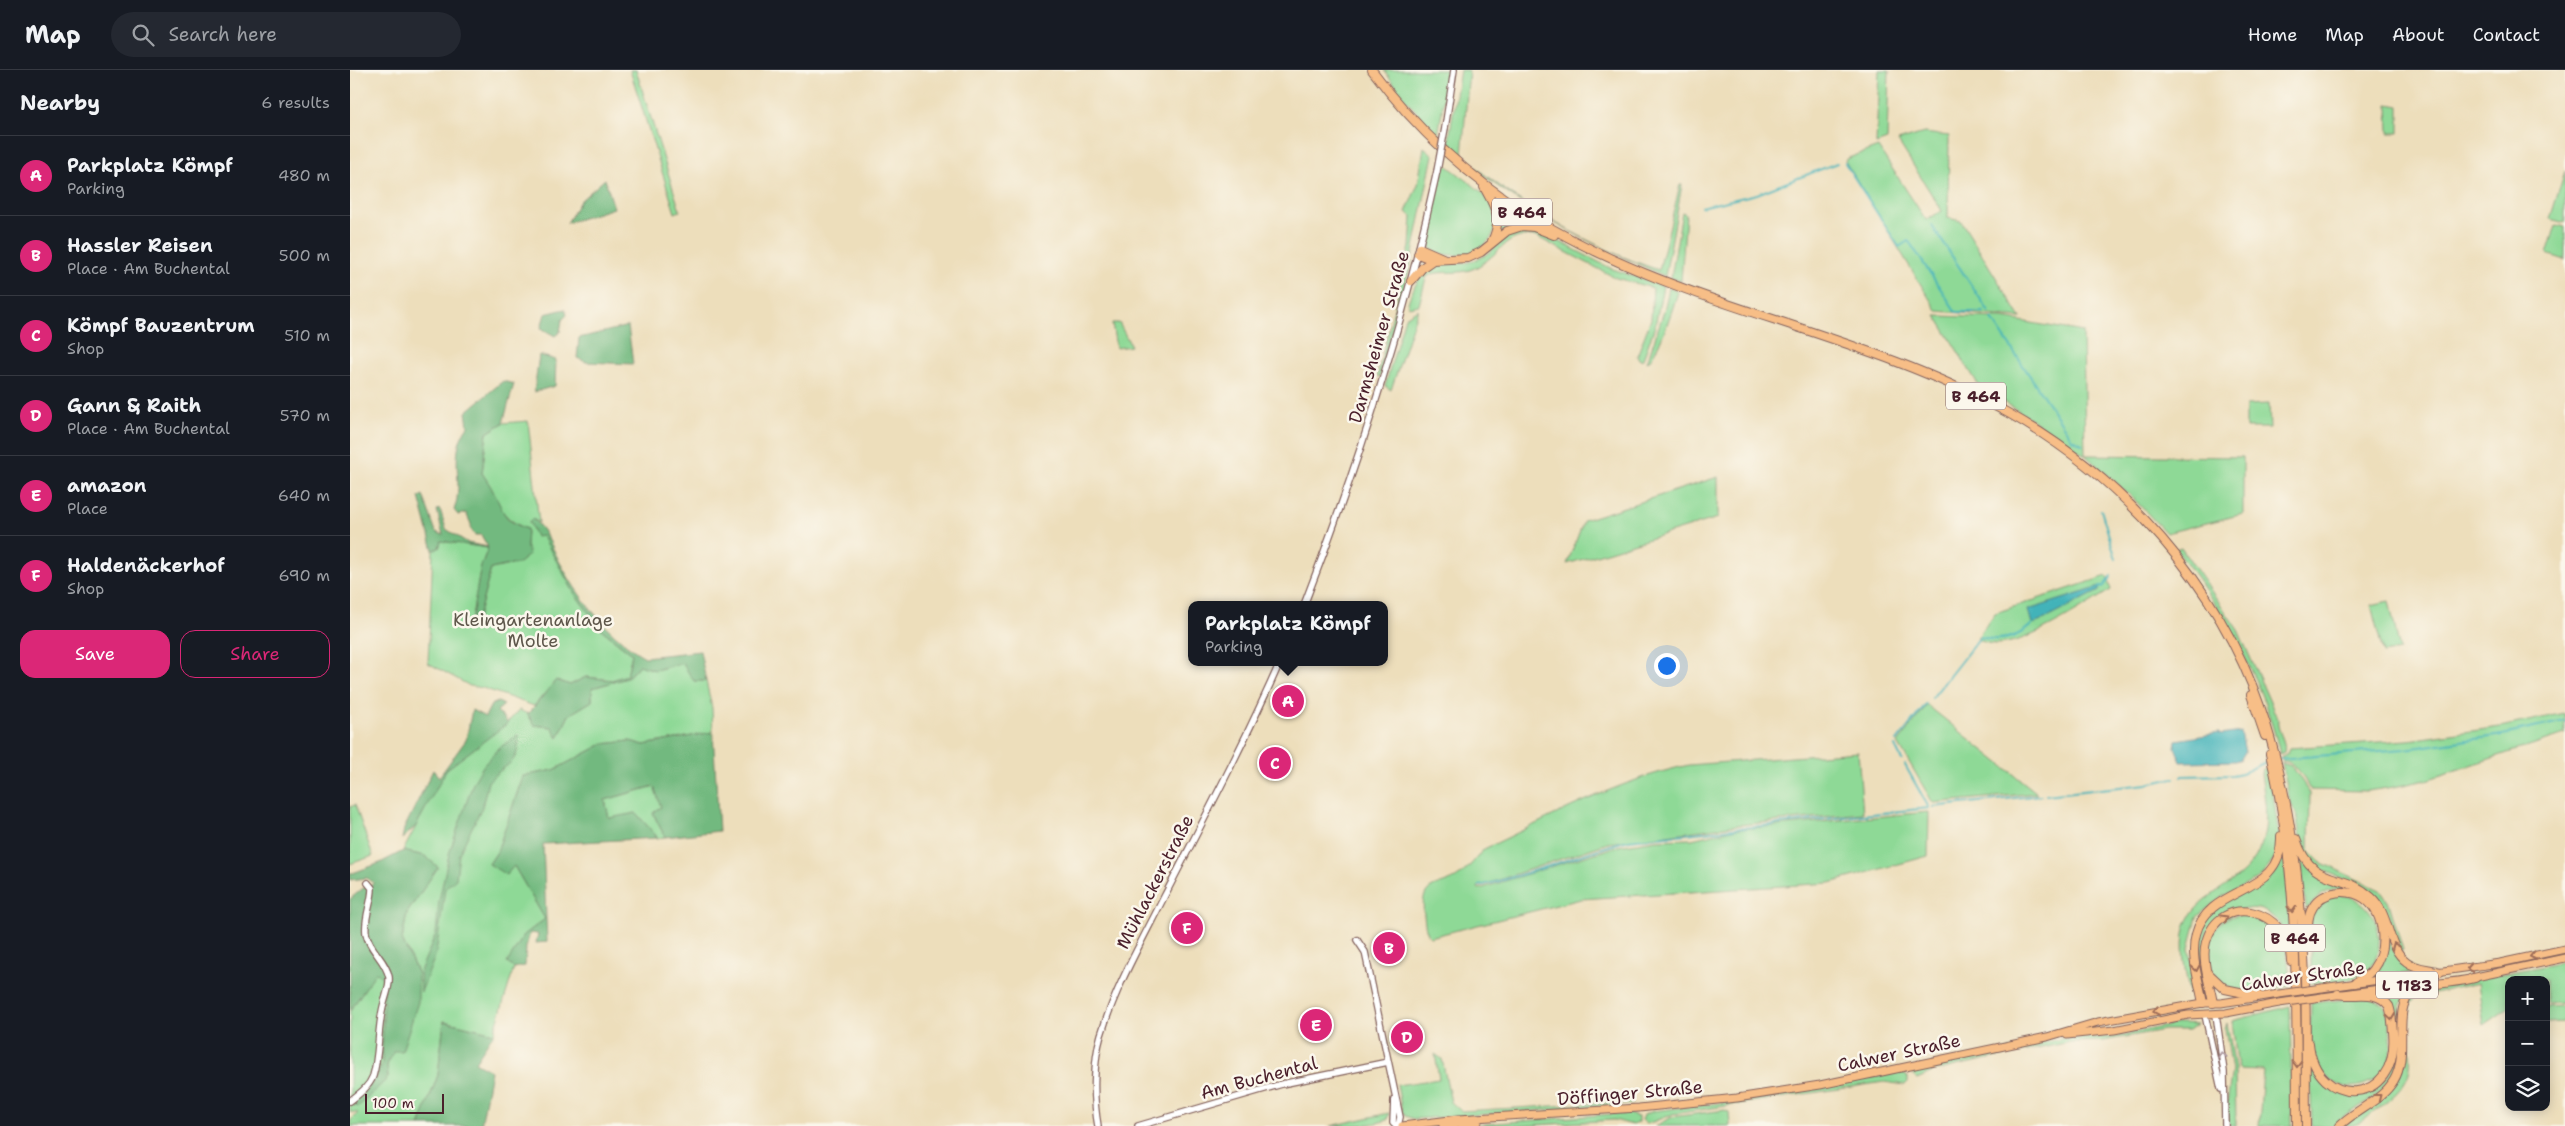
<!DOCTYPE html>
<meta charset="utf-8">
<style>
body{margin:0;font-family:"Shantell Sans",sans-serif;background:#242831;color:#f1f3f6}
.controls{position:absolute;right:15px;bottom:15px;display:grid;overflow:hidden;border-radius:10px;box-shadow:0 2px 12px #0003}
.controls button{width:45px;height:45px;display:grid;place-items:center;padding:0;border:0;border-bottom:1px solid #363941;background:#171b24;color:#f1f3f6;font:25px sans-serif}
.scale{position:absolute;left:15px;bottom:12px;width:79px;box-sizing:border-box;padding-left:5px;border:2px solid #4a1f2b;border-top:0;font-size:14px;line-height:18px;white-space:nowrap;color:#4a1f2b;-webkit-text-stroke:4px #fbf7ec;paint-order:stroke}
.you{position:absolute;left:1316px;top:595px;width:18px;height:18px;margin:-12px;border:4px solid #fff;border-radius:50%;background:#1a73e8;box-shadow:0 0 0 8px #1a73e833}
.badge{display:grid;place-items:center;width:32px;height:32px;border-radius:50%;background:#db2777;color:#fff;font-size:16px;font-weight:700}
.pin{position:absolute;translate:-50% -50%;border:2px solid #fff;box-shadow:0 1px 5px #0006}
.popup{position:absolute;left:838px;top:531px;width:200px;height:65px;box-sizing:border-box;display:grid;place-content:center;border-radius:10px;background:#171b24;filter:drop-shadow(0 1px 4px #0005);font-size:16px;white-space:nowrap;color:#9ea1a6}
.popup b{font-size:19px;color:#f1f3f6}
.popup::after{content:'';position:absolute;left:50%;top:100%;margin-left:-10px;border:10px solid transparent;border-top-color:#171b24}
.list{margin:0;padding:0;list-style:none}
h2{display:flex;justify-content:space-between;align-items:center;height:65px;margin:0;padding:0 20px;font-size:21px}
h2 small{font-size:16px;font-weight:400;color:#9ea1a6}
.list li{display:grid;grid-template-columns:32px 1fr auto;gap:15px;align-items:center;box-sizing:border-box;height:80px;padding:0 20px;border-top:1px solid #363941}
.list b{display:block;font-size:19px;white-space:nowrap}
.list p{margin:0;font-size:16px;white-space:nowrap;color:#9ea1a6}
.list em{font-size:16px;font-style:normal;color:#9ea1a6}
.actions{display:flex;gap:10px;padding:15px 20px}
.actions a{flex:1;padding:11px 0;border:1px solid #db2777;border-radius:15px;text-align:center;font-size:18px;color:#db2777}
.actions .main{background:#db2777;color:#fff}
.icon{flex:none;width:28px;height:28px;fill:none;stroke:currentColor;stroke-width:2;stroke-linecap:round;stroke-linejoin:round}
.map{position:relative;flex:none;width:2215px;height:1056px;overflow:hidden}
header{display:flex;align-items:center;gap:30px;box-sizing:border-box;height:70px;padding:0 25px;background:#171b24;border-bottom:1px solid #363941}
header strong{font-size:24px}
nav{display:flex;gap:28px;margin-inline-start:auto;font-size:18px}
.search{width:350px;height:45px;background:#242831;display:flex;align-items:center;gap:12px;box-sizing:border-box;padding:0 18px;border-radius:28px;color:#9ea1a6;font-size:19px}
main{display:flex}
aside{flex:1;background:#171b24}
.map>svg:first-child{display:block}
.green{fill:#8ed996;stroke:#6c7c60}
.forest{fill:#72b97f;stroke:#5e6c55}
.water{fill:#42b3b9;stroke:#466972}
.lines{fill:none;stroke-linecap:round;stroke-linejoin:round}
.stream{stroke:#42b3b9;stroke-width:2}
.minor-casing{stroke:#83625d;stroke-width:8}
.major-casing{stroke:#83625d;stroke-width:9}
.highway-casing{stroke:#83625d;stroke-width:10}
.minor{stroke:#fff;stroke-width:5.5}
.major{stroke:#f7be87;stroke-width:7}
.highway{stroke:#f7be87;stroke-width:8}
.minor-bridge-casing{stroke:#83625d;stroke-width:8;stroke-linecap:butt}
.major-bridge-casing{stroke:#83625d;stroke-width:9;stroke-linecap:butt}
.minor-bridge{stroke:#fff;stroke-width:5.5}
.major-bridge{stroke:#f7be87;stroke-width:7}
.oneway{stroke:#a06e59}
.oneway2{stroke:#ae9aa0}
.labels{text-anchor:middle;stroke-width:5;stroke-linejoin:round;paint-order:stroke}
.shield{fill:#fbf7ec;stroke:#7f6065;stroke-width:1}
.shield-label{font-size:16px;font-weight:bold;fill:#4a1f2b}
.street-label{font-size:18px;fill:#4a1f2b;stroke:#fbf7ec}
.park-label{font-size:18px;fill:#5e574b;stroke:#fbf7ec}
</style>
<header>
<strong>Map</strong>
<div class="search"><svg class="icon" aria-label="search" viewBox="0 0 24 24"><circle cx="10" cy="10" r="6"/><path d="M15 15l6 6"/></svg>Search here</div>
<nav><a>Home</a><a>Map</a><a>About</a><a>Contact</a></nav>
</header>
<main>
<aside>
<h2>Nearby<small>6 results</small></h2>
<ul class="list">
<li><span class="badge">A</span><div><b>Parkplatz Kömpf</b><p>Parking</p></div><em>480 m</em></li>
<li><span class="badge">B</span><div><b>Hassler Reisen</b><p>Place · Am Buchental</p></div><em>500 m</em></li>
<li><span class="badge">C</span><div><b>Kömpf Bauzentrum</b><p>Shop</p></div><em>510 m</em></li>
<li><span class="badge">D</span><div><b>Gann &amp; Raith</b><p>Place · Am Buchental</p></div><em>570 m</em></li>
<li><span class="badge">E</span><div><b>amazon</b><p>Place</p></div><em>640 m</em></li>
<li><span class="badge">F</span><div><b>Haldenäckerhof</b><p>Shop</p></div><em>690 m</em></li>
</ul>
<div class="actions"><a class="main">Save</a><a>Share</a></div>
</aside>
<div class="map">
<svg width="2215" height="1056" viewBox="0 0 2215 1056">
<rect width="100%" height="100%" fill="#fbf7ec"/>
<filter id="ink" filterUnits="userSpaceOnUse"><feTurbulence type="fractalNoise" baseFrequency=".02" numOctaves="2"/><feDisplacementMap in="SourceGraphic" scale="10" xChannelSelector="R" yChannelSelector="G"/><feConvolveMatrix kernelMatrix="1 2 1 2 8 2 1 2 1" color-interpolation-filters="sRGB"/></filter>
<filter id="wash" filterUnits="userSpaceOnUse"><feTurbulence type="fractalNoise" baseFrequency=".0096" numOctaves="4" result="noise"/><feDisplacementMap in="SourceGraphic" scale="20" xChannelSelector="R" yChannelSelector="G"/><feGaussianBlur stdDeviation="1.12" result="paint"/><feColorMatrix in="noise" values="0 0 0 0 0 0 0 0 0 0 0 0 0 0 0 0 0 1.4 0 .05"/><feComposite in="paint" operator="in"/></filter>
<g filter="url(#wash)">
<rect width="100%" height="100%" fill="#eddebb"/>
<path class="green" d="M280 0H286L330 141 325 143Z
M1034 0H1099L1088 65 1053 27Z
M1110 0H1119L1112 86C1168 134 1237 177 1309 200L1330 115H1332L1315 206C1236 172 1161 135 1098 75Z
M1529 0H1539L1537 70 1526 74Z
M2038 34 2049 36V63H2039Z
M1574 63 1599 66 1598 148 1611 151 1671 248 1587 241 1495 91 1496 89 1528 77 1576 150 1592 141 1548 71Z
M1074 77 1083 85 1060 197 1030 307 1027 306 1060 177 1062 146 1056 142 1068 114Z
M1094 93C1107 104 1130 118 1139 131 1164 167 1117 199 1081 179L1078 173Z
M2215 101V153L2200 149Z
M1149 137 1150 136 1175 153 1149 163 1152 150Z
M1332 142 1336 144 1331 211 1321 208Z
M2206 155 2215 157V190L2197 184Z
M1177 158 1193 163 1260 198 1313 216 1305 256 1293 289 1290 290 1287 286 1301 249 1303 218 1266 208 1187 167C1155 160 1147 191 1120 200 1107 204 1094 201 1081 204L1076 208 1069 235 1058 237C1057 231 1062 223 1065 216 1084 178 1100 203 1130 188 1151 177 1149 165 1177 158Z
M1319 218 1328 222C1324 235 1307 288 1297 292L1314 241Z
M1068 239 1041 320 1035 316 1055 247Z
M1586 246 1653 248 1733 262 1735 385 1893 387V444L1816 463 1781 426 1735 385 1666 339 1631 319Z
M762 253H769L781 276 766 278Z
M1919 334 1920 358H1896V335Z
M178 351 189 453 183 449 225 524 251 559 282 584 277 605 262 610 236 607 220 615 206 610 184 636 133 618 120 616 78 593 83 480 89 478 91 471 138 478 131 496 121 552 126 555 141 499 169 493 176 475 177 459C147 447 148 429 132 403L137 363 153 353Z
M1368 407V448L1217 494 1234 450Z
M1831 477 1888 560 1928 650C1926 661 1937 670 1934 682L1930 684C1913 610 1873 540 1826 479Z
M1757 506 1761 520C1733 536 1657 592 1627 568L1645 543Z
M2039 531 2050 580 2033 583 2021 535Z
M333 593 344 611H356L362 638 363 662 294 675 280 671 253 674 204 700 173 706 147 782 139 794 164 796 195 849 174 865 158 893 164 898 144 963 94 951 88 1005 69 1056H1L0 1051 8 1043 0 1042V941L26 901 34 910 32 995 21 1014 38 1008 37 995 44 981 68 904 52 870 57 843 88 797 75 786 53 781 96 699 157 653 169 640 178 644 184 655 203 657 208 668 219 645 242 631V618L277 608 289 595 305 600Z
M1577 635 1687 723 1583 733 1548 673Z
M2215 643V664L2076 710 2044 717 2017 721 1961 720C1953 709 1947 691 1932 691L1931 687 1937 683 1939 678 2058 670 2150 657Z
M1508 682 1513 743 1389 755 1258 773 1128 817 1129 819 1268 776 1306 770 1342 769 1381 760 1579 742 1578 786 1480 813 1231 829 1080 867C1075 860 1075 853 1074 845 1069 809 1090 820 1110 805 1120 797 1126 788 1134 779 1200 748 1267 710 1339 695Z
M1932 693 1942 696 1960 723 1959 781 1970 792 2030 820 2039 833 2053 880 2050 881 2036 840 2028 829 2007 814 1967 798 1952 779 1946 743 1940 732Z
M1919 696 1929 766 1926 787 1910 808 1873 826 1847 847 1839 878 1846 923 1845 926 1839 924C1836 903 1830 879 1835 859 1838 847 1845 839 1854 831 1866 821 1879 814 1891 804 1923 776 1917 741 1911 704L1912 700Z
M305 716 311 737 303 743 315 767 308 768 286 743 259 749 255 730Z
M5 735 23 786 0 794V737Z
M1934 781 1941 870C1935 865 1931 854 1924 848 1901 826 1878 847 1857 860V920H1855C1850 894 1843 856 1868 836 1873 832 1880 830 1885 827 1912 814 1922 808 1934 781Z
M1951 788C1968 813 1998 811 2019 828 2038 843 2034 868 2047 886 2052 893 2065 896 2067 902L2022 907C2026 899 2032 892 2034 883 2042 849 2015 806 1977 822 1967 826 1963 834 1956 839Z
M1988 825C2031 825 2043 887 2011 905 1996 913 1977 911 1961 913V846L1974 829Z
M1893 844C1934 847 1939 882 1940 916 1927 918 1890 924 1879 918 1854 905 1850 862 1878 848 1882 846 1888 845 1893 844Z
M2215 892V933L2196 934V910H2159V938L2134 955 2128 913 2067 927C2044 946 2069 984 2057 1008 2051 1021 2039 1030 2028 1039 2013 1050 2012 1056 1992 1056L2047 1010C2065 976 2039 942 2071 919Z
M2051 920 2057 924C2039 952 2058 983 2039 1011 2026 1032 1999 1039 1983 1056H1962L1960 995 1986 1020C1997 1019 2015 1021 2025 1017 2054 1004 2057 933 2027 923Z
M2017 927C2037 934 2037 937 2040 957 2041 968 2044 985 2038 995 2024 1018 1992 1026 1973 1004 1957 986 1961 955 1961 933Z
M1940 936 1942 1056H1909L1913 1000 1888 999 1882 951Z
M2215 936V952L2196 953V937Z
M1831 953 1847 954 1839 960H1814L1753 971 1720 972 1610 995 1585 1001 1567 1009 1563 1006 1565 1000 1571 998 1716 968 1762 967Z
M1877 953 1885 997 1886 1056H1878L1877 1033 1882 1000 1875 958Z
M1085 984 1092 989 1101 1032 1111 1041 1274 1032 1280 1029 1283 1034 1064 1049 1055 1046 1052 1041 1047 1015 1089 1009Z
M1553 1002 1558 1007V1012L1555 1015 1534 1012 1323 1044 1297 1054 1292 1050 1294 1045 1303 1041 1413 1028Z
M1375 1040 1379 1042 1380 1056H1305L1322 1047Z
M1039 1043 1037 1050C1022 1056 998 1056 981 1056Z
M1262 1044H1279L1288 1047V1052L1283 1055 1264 1050 1171 1056H1109Z"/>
<path class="forest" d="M255 109 264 138 217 153 230 131Z
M215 239 217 245 212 250 210 262 205 266 191 258 195 244Z
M278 256 283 294 236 292 227 288 229 268Z
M189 285 206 290 205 316 184 322Z
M153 311 164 314 153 353 137 363 132 403C136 409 141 416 144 423 155 444 153 450 177 459L176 475 179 485 169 493 141 499 126 555 121 552 131 496 138 478 91 471 89 478 83 480 69 427 73 425 86 462 93 465 87 440 90 439 96 459 118 473 138 477 131 465H125L120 458 121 454 116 443 108 445 104 440C115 411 97 384 118 356L116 342Z
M183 449C198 462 203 481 213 498 232 532 261 568 295 587L350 581 356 611H344L332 593 305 600 289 595 277 608 242 618V631L219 645 208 668 202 657 184 655 178 644 206 610 220 615 236 607 262 610 277 605 282 584 251 559 225 524 193 466 186 467 179 451Z
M148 632 154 635 147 641 158 653 97 699 66 756 52 769 54 759 83 700 89 707 116 670 122 640 135 647 141 635Z
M363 662 369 761 315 767 303 743 311 737 304 716 255 730 259 748 286 743 308 768 193 774 197 872 186 873 188 864 180 863 176 877 175 896 164 898 157 893 174 865 195 849 164 796 156 805 139 794 147 782 173 706 204 700 253 674 280 671 294 675Z
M168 665C171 696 154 693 138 712L132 737 109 784 106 809 95 818 86 884 71 922 70 901 86 864 89 831 99 784 123 713 133 696 149 678Z
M53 781 75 786 88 797 57 843 52 870 68 904V932L52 981H44L37 995 38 1008 8 1037 2 1033 21 1014 32 995 34 910 26 902 0 941V829L12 819 24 813 17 808 0 810V804L30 793Z
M94 951 144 963 125 992 141 1001 131 1056H69L88 1005Z"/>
<path class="water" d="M1750 517 1749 521 1689 552 1682 554 1678 540Z
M1891 662 1895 682 1891 689 1885 691 1831 692 1825 677 1826 670 1869 663 1870 665Z"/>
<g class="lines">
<path class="stream" d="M1495 93 1549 177 1558 171 1560 173 1606 242H1634
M1351 137 1407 124 1487 93
M1582 156 1639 242
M1642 249 1722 369 1732 374
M1751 440 1766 489
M1749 518 1754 516 1761 506
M1582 628 1630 567C1650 572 1669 568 1683 553
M1547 671 1576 634
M1545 676 1552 690
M1928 689 2055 679 2153 665 2215 651
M1831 706 1882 705 1892 703 1918 691
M1696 725 1797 714 1824 708
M1583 737 1691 725
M1129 816C1180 805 1229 784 1279 770L1579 738 1555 695"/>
</g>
</g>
<g filter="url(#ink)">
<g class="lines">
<defs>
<path id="minor" d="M1095 58 1104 0
M954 535C1009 393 1055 249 1087 101
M1007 870 1015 882 1050 1047 1048 1056
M1866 944 1874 1002 1875 1056
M1855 945 1871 1019
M1044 1030 1043 1053 1046 1056
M0 1031C9 1024 19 1017 23 1006 30 983 27 957 34 933 36 925 40 916 39 907 36 890 19 880 16 863 14 847 22 833 22 818L18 813
M748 1056C743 1028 743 992 751 965 766 916 791 873 814 827 854 749 895 672 930 592
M788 1056 932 1014 1038 992"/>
<path id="major" d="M2121 908 2215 888
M1972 918 2150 893 2215 879
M1972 927 2080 912
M1717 965 1764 960 1838 945 1876 943 1929 933
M1052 1056 1108 1049 1289 1038 1387 1028 1470 1015 1560 996 1697 967 1748 952 1853 933H1871L1929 924
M1093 1056 1128 1052"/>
<path id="highway" d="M1022 0C1127 142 1263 198 1426 250 1505 276 1585 302 1658 343 1773 407 1868 514 1911 639 1934 705 1945 775 1951 845 1958 915 1955 986 1956 1056
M1134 117C1145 137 1153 149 1142 171
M1070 178 1095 189
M1068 184 1083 190 1118 188 1131 182 1157 161 1172 156 1184 157 1204 165
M1061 211 1073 197 1083 190
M1901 625 1915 666
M1920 684C1950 805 1946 932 1947 1056
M1946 769C1962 819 1992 800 2021 827 2041 845 2036 877 2057 892 2068 900 2079 898 2090 902
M1958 867C1958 857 1957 846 1963 837 1973 820 1999 818 2015 829 2035 844 2038 879 2023 899 2018 906 2011 909 2005 913
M1859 904 1875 919 1909 926
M1853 933C1849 911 1840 886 1846 864 1859 813 1933 828 1931 766
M1863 933C1860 915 1851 890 1856 872 1870 821 1939 838 1941 891
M1959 973C1965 1040 2050 1038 2043 962 2042 953 2042 944 2039 936 2026 918 2006 928 1988 924
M1989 1056C2006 1039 2032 1031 2044 1010 2062 981 2036 927 2072 917 2090 912 2108 913 2125 908"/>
</defs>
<use href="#minor" class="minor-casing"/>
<use href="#major" class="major-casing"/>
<use href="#highway" class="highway-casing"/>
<use href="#minor" class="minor"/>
<use href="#major" class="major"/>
<use href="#highway" class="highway"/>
<defs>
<path id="minor-bridge" d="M1087 101 1095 58"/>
<path id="major-bridge" d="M1929 924 1972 918
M1929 933 1972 927"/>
</defs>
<use href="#minor-bridge" class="minor-bridge-casing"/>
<use href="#major-bridge" class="major-bridge-casing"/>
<use href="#minor-bridge" class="minor-bridge"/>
<use href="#major-bridge" class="major-bridge"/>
</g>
<defs><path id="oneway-chevron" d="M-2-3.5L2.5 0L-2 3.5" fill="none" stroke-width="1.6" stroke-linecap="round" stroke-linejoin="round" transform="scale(1.25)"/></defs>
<g class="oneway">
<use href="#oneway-chevron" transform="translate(1942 839) rotate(87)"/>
<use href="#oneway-chevron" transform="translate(1875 848) rotate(-31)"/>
<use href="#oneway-chevron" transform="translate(2045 876) rotate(-113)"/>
<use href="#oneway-chevron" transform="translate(2183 886) rotate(168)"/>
<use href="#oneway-chevron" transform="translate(1846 898) rotate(80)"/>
<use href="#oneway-chevron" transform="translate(2120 898) rotate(171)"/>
<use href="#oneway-chevron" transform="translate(1806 941) rotate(170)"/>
<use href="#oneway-chevron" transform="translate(2041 947) rotate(82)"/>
<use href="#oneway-chevron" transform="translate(1947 994) rotate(90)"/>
<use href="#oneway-chevron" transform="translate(2028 1027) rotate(-38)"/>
</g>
<use class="oneway2" href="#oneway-chevron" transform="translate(1872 985) rotate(-98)"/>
</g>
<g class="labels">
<g class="shield">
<rect x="1142" y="128.5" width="60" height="27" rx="4"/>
<rect x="1596" y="312.5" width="60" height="27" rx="4"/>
<rect x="1915" y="854.5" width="60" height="27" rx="4"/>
<rect x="2026" y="901.5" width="62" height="27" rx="4"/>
</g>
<g class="shield-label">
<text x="1172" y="148">B 464</text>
<text x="1626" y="332">B 464</text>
<text x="1945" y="874">B 464</text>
<text x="2057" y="921">L 1183</text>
</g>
<g class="street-label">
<text transform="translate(1029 267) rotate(-74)" y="6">Darmsheimer Straße</text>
<text transform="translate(805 812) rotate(-63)" y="6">Mühlackerstraße</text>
<text transform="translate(1953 906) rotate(-8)" y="6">Calwer Straße</text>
<text transform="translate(1549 983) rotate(-12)" y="6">Calwer Straße</text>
<text transform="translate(909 1008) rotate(-15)" y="6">Am Buchental</text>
<text transform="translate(1280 1023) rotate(-5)" y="6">Döffinger Straße</text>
</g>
<g class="park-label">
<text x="183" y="556">Kleingartenanlage<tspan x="183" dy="21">Molte</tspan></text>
</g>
</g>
</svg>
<div class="controls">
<button>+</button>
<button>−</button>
<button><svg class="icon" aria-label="layers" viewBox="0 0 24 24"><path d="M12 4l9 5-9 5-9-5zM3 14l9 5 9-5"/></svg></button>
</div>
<div class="scale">100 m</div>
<div class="you"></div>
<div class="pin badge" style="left:938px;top:631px">A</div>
<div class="popup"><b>Parkplatz Kömpf</b>Parking</div>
<div class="pin badge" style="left:1039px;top:878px">B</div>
<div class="pin badge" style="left:925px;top:693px">C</div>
<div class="pin badge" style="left:1057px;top:967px">D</div>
<div class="pin badge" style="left:966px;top:955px">E</div>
<div class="pin badge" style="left:837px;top:858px">F</div>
</div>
</main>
